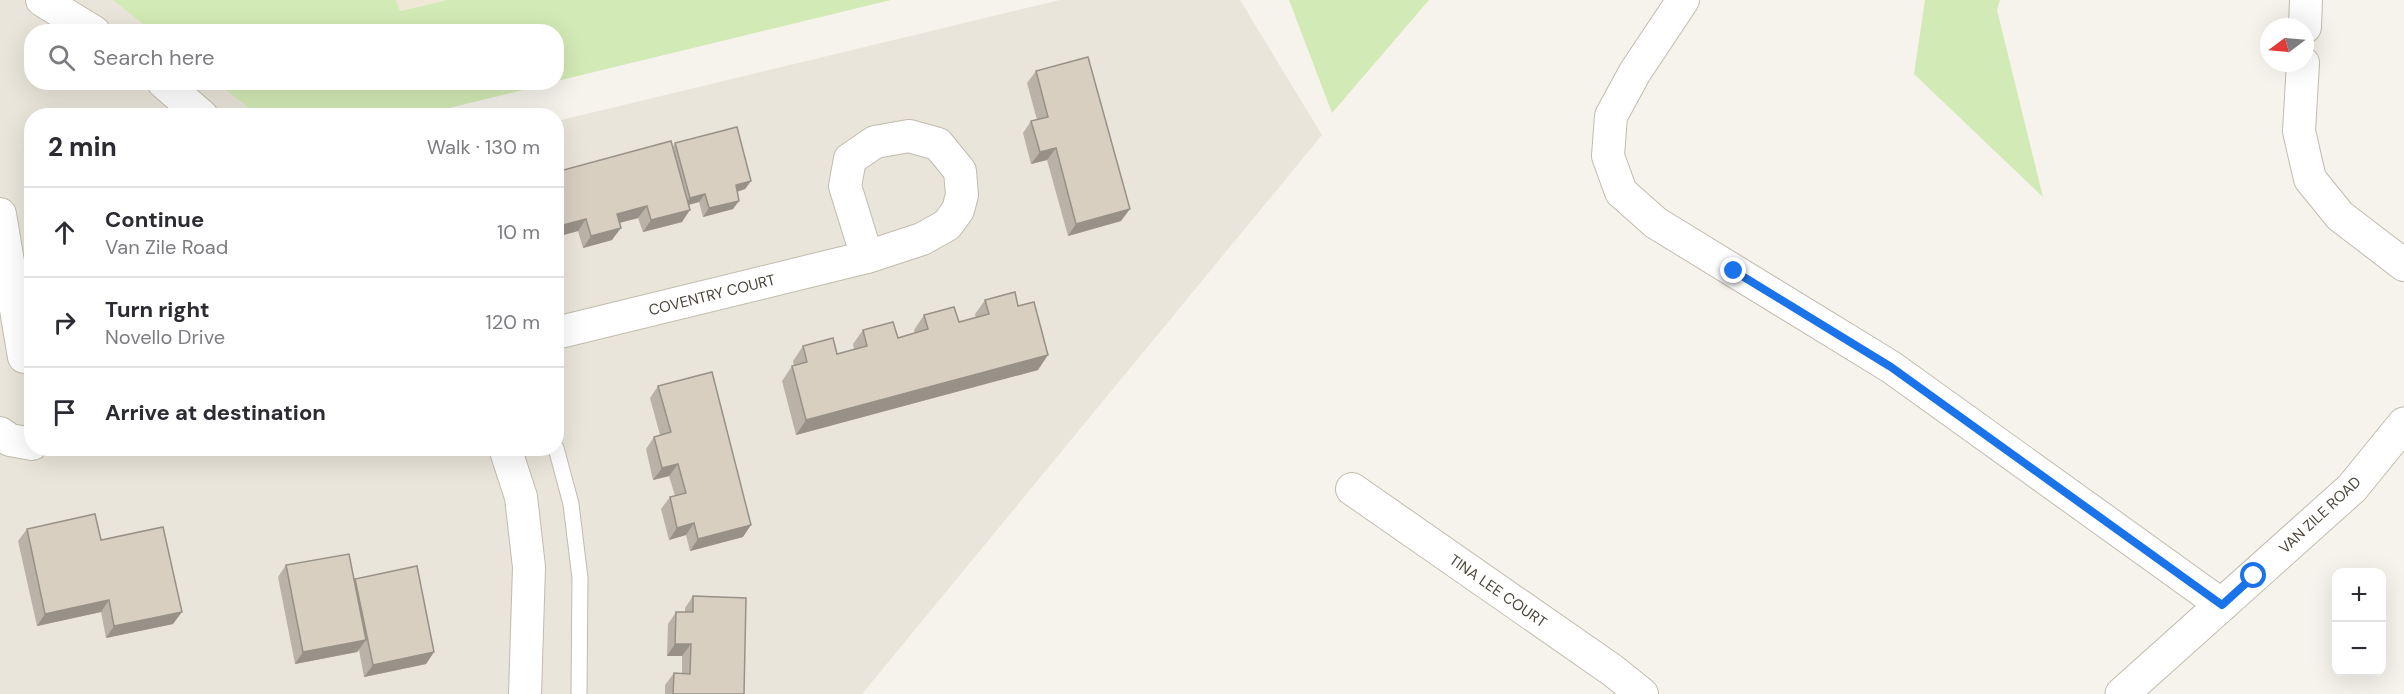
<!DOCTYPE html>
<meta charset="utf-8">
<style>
body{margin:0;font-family:"DM Sans",sans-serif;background:#f2f2f3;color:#2b2b33}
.controls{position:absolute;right:18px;bottom:18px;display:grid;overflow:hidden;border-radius:12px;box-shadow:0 6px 24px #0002}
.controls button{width:54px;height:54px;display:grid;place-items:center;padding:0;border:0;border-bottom:2px solid #e1e1e2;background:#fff;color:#2b2b33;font:30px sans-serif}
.compass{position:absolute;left:2260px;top:18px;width:54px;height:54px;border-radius:50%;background:#fff;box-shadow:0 6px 24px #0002;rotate:254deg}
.stop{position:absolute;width:18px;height:18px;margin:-14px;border:4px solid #1a73e8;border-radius:50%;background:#fff}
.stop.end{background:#1a73e8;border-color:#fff;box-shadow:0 2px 6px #0008}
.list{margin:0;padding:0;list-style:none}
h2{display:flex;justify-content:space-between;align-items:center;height:78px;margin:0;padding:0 24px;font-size:26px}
h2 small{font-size:20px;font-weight:400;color:#7c7c81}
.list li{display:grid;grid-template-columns:39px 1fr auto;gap:18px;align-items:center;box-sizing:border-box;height:90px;padding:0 24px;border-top:2px solid #e1e1e2}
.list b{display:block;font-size:22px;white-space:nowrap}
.list p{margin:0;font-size:20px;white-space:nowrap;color:#7c7c81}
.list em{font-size:20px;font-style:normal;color:#7c7c81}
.icon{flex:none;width:33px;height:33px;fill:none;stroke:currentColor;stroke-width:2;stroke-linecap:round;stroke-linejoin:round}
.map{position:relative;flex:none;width:2404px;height:694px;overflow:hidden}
.search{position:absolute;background:#fff;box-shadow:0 6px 24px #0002;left:24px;top:24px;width:540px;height:66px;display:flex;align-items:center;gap:15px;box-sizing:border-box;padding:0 21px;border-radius:24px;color:#7c7c81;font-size:22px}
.panel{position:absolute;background:#fff;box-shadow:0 6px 24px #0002;left:24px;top:108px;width:540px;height:348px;border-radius:24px}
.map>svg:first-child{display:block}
.residential{fill:#eae5da}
.education{fill:#efe8d6}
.green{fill:#d2eab5}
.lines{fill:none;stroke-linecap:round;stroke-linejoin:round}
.service-casing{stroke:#c2bbae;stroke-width:17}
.minor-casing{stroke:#c2bbae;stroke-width:34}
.tertiary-casing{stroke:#c2bbae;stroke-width:35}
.service{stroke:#fff;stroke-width:15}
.minor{stroke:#fff;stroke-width:32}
.tertiary{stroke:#fff;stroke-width:33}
.wall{fill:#bab2a6}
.shaded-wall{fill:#979187}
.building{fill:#d8cfc1;stroke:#979187;stroke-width:1.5}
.route{stroke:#1a73e8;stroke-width:8}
.labels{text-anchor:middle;stroke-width:6;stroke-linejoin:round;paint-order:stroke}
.street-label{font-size:15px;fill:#4b4439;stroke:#fff}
</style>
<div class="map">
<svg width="2404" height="694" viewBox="0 0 2404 694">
<rect width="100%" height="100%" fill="#f6f3ec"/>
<path class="residential" d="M0 0H142L182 31 32 32V82L246 83 288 115 32 116V448H556L557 121 1060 0H1240L1322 135 862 694H0Z"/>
<path class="education" d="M396 0H447L399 11Z"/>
<path class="green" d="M113 0H396L400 11 447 0H891L557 81 556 32 152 31Z
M1289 0H1429L1332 113Z
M1925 0H2000L1997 10 2043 197 1914 74Z
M217 83H552L416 116 258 115Z"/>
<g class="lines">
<defs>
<path id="service" d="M556 448 571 504 580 578 579 694"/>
<path id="minor" d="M42 0 94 32
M1683 0 1635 72 1611 116 1608 156 1621 192 1656 223 1891 367 2222 605
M2305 27 2306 0
M2303 63 2299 131 2310 179 2340 216 2404 265
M163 82 202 116
M909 136 938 144 960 171 962 195 958 210 947 225 922 239 867 257 845 186 850 159 875 142Z
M0 214 24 357
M556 333 867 257
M0 433 10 440 32 444
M505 448 521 497 529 567 525 694
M1352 489 1612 670 1642 694"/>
<path id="tertiary" d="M2122 694 2352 488 2404 424"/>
</defs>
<use href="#service" class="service-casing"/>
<use href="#minor" class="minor-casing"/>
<use href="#tertiary" class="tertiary-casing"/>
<use href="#service" class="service"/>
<use href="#minor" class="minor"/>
<use href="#tertiary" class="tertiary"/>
</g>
<path class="wall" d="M1036 71 1121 221 1068 236 1047 160 1031 164 1023 133 1031 121 1037 120 1027 83Z
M675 143 751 181 745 189 737 192 733 209 703 217 699 202 689 205 682 222 643 232 638 218 619 223 612 240 583 248 578 231 556 237V172L673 147Z
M985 300 1018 306 1038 370 796 435 782 381 792 366H794L793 361 803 346 837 354 854 349 853 344 863 330 898 338 915 333 914 330 924 315 959 322 976 318 975 314Z
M658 386 743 537 690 551 686 535 669 540 661 509 670 497 675 496 669 476 653 480 646 449 654 437 660 435 650 398Z
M27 529 101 540 173 624 106 638 101 612 37 626 18 541Z
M286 565 354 580 355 579 434 652 426 664 364 677 359 650 357 652 295 664 278 577Z
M693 596 744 694H665V685L674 673 682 674V656H667L668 624 676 612H685V608Z"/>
<path class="shaded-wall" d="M1056 148 1047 160 1031 164 1040 152Z
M751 181 745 189 730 194 736 185Z
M705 194 699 202 684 206 690 198Z
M739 201 733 209 703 217 709 208Z
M647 206 638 218 608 226 617 214Z
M1130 209 1121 221 1068 236 1076 224Z
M690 210 682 222 643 232 651 220Z
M586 219 578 231 556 237V227Z
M621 228 612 240 583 248 591 236Z
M1048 355 1038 370 796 435 806 420Z
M678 464 669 476 653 480 662 468Z
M694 523 686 535 669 540 677 528Z
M751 525 743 537 690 551 698 539Z
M109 600 101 612 37 626 45 614Z
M182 612 173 624 106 638 114 626Z
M366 640 357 652 295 664 303 652Z
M675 644H691L682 656H667Z
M434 652 426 664 364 677 373 665Z"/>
<path class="building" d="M1088 57 1130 209 1076 224 1056 148 1040 152 1031 121 1048 117 1036 71Z
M737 127 751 181 736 185 739 201 709 208 705 194 690 198 675 143Z
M671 141 690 210 651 220 647 206 617 214 621 228 591 236 586 219 556 227V172Z
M1015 292 1018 306 1034 302 1048 355 806 420 792 366 807 362 803 346 833 338 837 354 867 346 863 330 893 322 898 338 928 329 924 315 954 307 959 322 989 314 985 300Z
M712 372 751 525 698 539 694 523 677 528 670 497 686 493 678 464 662 468 654 437 671 432 658 386Z
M95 514 101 540 163 527 182 612 114 626 109 600 45 614 27 529Z
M349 554 366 640 303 652 286 565Z
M417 566 434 652 373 665 355 579Z
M693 596 746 598 744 694H673L674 673 690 674 691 644H675L676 612H693Z"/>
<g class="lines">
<path class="route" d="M1734 271 1891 367 2222 605 2254 576"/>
</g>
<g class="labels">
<g class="street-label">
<text transform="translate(712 295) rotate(-14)" y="5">COVENTRY COURT</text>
<text transform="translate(2320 515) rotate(-43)" y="5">VAN ZILE ROAD</text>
<text transform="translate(1498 591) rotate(35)" y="5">TINA LEE COURT</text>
</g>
</g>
</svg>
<div class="controls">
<button>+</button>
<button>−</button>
</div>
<svg class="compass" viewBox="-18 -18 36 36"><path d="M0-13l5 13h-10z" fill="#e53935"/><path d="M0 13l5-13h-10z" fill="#7c7c81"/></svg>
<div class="stop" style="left:2254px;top:576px"></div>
<div class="stop end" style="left:1734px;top:271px"></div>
<div class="search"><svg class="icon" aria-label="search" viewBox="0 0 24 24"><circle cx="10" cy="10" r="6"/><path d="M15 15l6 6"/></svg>Search here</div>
<section class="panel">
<h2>2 min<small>Walk · 130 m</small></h2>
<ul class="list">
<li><svg class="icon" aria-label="ahead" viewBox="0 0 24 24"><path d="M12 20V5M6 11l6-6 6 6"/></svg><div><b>Continue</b><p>Van Zile Road</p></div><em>10 m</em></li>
<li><svg class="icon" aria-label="right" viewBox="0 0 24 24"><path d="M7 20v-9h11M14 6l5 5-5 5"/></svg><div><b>Turn right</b><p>Novello Drive</p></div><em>120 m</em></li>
<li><svg class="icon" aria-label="arrive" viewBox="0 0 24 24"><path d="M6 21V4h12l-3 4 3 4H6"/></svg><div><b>Arrive at destination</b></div></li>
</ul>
</section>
</div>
